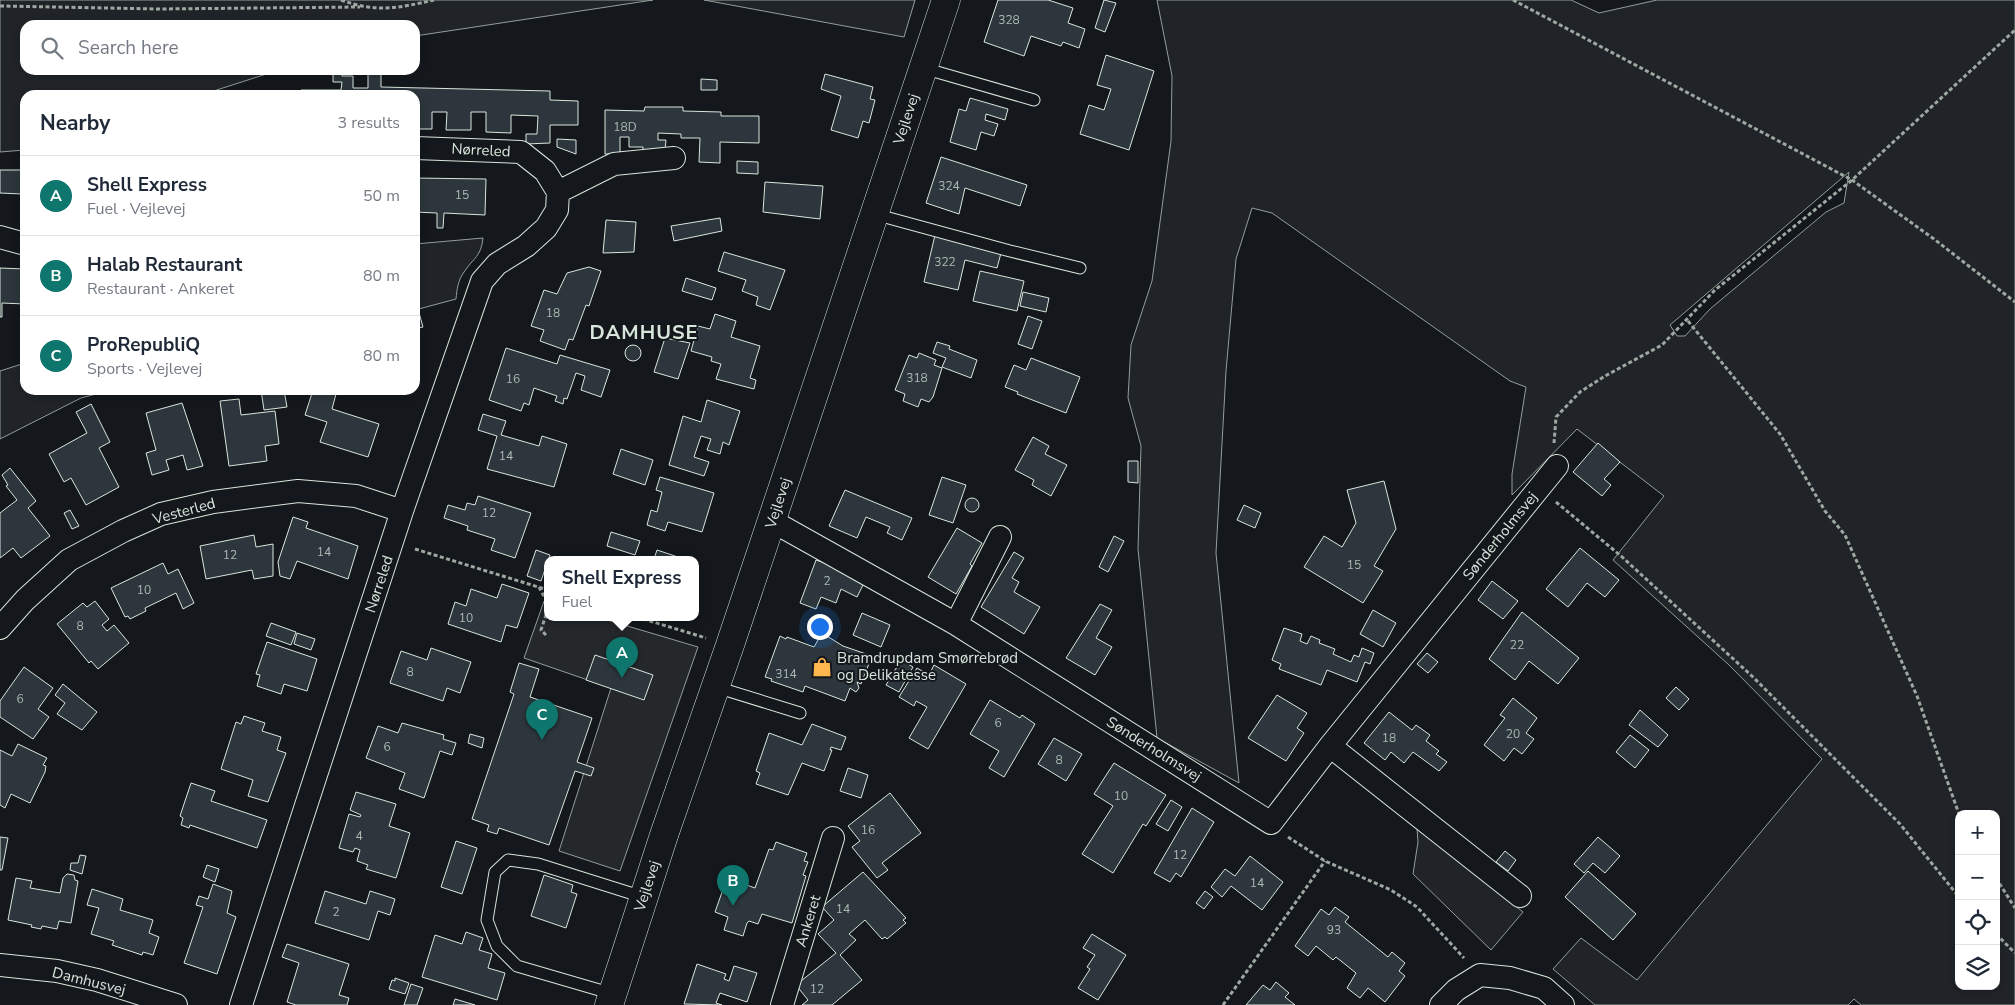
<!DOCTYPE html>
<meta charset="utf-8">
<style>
body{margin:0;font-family:"Nunito Sans",sans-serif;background:#f2f2f3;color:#1f2937}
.controls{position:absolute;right:15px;bottom:15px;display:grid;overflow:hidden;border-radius:10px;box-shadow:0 2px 8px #0003}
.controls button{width:45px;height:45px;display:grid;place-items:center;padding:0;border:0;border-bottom:1px solid #e0e1e3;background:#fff;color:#1f2937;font:25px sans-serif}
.you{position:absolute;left:819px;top:626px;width:18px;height:18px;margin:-12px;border:4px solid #fff;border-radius:50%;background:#1a73e8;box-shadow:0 0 0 8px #1a73e833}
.badge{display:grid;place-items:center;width:32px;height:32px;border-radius:50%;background:#0f766e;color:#fff;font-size:16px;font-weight:700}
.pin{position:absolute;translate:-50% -41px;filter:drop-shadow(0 1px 2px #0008)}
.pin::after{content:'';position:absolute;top:26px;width:18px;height:15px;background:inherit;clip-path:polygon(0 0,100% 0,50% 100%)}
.popup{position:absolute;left:544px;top:556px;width:155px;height:65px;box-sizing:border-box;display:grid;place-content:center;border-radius:10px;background:#fff;filter:drop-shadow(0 1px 4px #0005);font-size:16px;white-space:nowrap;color:#747a83}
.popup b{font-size:19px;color:#1f2937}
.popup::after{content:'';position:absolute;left:50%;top:100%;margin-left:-10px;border:10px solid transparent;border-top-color:#fff}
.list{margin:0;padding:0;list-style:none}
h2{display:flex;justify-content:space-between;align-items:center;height:65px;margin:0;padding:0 20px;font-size:21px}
h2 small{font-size:16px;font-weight:400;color:#747a83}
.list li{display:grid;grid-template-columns:32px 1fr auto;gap:15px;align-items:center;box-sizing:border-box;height:80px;padding:0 20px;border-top:1px solid #e0e1e3}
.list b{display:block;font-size:19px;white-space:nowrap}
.list p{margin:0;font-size:16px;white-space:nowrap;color:#747a83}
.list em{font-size:16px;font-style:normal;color:#747a83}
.icon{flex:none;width:28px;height:28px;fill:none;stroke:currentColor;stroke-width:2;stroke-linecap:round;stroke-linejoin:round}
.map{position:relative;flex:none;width:2015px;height:1005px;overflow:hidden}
.search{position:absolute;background:#fff;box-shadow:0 2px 8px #0003;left:20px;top:20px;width:400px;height:55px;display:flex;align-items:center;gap:12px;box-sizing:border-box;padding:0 18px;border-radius:15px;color:#747a83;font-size:19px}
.panel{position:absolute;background:#fff;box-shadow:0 2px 8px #0003;left:20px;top:90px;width:400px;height:305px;border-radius:15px}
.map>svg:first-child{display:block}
.green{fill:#202428;stroke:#939e99;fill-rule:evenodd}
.parking{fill:#24282b;stroke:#939e99}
.building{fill:#2c363c;stroke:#d8e6dc}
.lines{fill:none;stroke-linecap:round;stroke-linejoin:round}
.service-casing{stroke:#d8e6dc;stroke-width:13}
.minor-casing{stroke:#d8e6dc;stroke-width:24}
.tertiary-casing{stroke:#d8e6dc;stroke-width:29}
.path{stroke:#9da8a2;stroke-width:3;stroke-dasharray:4 2.5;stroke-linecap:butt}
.service{stroke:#14181c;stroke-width:11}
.minor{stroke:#14181c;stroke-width:22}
.tertiary{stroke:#14181c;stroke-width:28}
.labels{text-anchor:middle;stroke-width:4;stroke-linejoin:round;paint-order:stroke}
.number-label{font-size:12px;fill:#adbab4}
.street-label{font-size:15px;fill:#d8e6dc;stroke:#14181c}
.poi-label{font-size:15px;fill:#d8e6dc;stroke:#14181c;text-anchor:start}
.district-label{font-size:20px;font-weight:bold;letter-spacing:1px;fill:#d8e6dc;stroke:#14181c}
</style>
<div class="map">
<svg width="2015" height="1005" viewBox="0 0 2015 1005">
<rect width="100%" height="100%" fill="#14181c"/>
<path class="green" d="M0 0H653L415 36V25H25V70H279L201 95H25V150L0 152Z
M704 0H915L904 37Z
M1157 0H1571L1599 13 1657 0H2015V1005H1861L1854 999 1848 1005H1595L1553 969 1581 938 1637 980 1822 759 1729 665 1613 560 1664 496 1577 429 1512 495V474L1526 387 1510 381 1272 213 1252 208 1236 259 1226 371 1216 553 1239 783 1157 738 1138 549 1141 446 1128 398 1131 345 1152 281 1171 141 1172 76ZM1849 172 1844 203 1826 212 1710 309 1685 336H1677L1670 325ZM1959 814H1996V986H1959Z
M483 238C481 257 474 257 464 272 458 280 457 289 456 299L415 310V244Z
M25 363V390H111L81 398 0 439V371Z
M1417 828 1523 912 1491 950 1413 874 1418 842Z"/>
<path class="parking" d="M544 601 548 602V617H597L698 647 620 871 559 851 611 688 524 658Z"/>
<path class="building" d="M998 0H1048L1073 8 1068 23 1085 29 1079 48 1063 42 1061 46 1031 36 1024 56 984 42Z
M1104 0 1116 3 1105 32 1095 28Z
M1106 55 1154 71 1129 150 1080 134 1089 105 1104 110 1111 89 1097 85Z
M333 71H342V76H353V88H368V73H381V87L550 91V100L578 101V125H550V143L526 144V134H537L538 116 511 115V133L486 132V112H471V130H446L447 112H432V129H419V113H415V95H301V90H341L342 82H333Z
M825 74 873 87 870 99 875 100 869 123 863 121 858 138 831 130 841 96 821 89Z
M701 79 717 80V90H701Z
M970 98 1008 109 1005 120 986 114 985 120 998 124 994 136 981 132 976 150 950 142 959 109 966 111Z
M645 107H683V111L721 112V116H759V143L720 142V163L699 162 700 138H681V134L658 133V140H666L665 150 643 151V147H629V137H620V154H605V110L644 111Z
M557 139 576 140V154L557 147Z
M941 157 1027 185 1020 206 965 188 959 214 926 203Z
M737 161 758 162V174L737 173Z
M0 170H23L25 220H22V194L0 193Z
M415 178 486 179 485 215 444 213 443 228H437V213L415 212Z
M765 182 823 186 820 219 763 212Z
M720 218 722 231 674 241 671 226Z
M606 220 636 222 634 252 603 253Z
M935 235 1001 253 997 268 965 260 958 290 924 282Z
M724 252 785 270 770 310 756 305 758 297 742 291 746 280 718 271Z
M589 267 601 271 589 306 586 305 573 340 569 339 565 350 540 341 544 330 531 326 544 290 557 294 567 273Z
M0 268 25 269V304L2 303V317H0Z
M980 271 1024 281 1017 311 973 301Z
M686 278 716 288 712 300 682 291Z
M1023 292 1049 298 1046 312 1020 306Z
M418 309 423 327 415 329V310Z
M715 314 736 321 731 337 760 346 750 378 756 380 754 389 716 379 721 364 711 361 712 357 691 351 698 326 710 329Z
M1028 316 1042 321 1032 349 1018 344Z
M665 338 690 343 678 379 654 372Z
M937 342 950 346 949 349 977 360 971 378 942 367 946 358 933 353Z
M625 353a8 8 0 1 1 16 0a8 8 0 1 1-16 0Z
M506 348 557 364 560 355 610 370 601 397 581 390 585 376 576 373 567 399 564 398 563 404 555 401 557 396 534 388 529 405 524 403 521 411 489 400Z
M919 353 936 360 934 365 942 368 933 397 929 402 921 399 918 407 903 401 905 394 895 390 909 355 917 358Z
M415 357 419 358 415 372Z
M1031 358 1080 377 1066 413 1017 394 1018 392 1005 387 1014 365 1026 370Z
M261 390H284L287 407 264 410Z
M313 390H324L336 394 332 409 379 424 368 457 320 442 327 422 305 415Z
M239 399 241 415 275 411 279 444 265 446 267 461 229 466 220 401Z
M707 400 740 411 729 445 723 442 720 454 707 450 711 439 701 436 694 457 709 462 704 476 669 465 683 416 701 422Z
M182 403 203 466 187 470 183 455 166 460 169 470 152 475 146 453 156 450 146 413Z
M91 404 110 442 99 448 119 487 86 505 71 478 64 482 49 454 87 433 76 412Z
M483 414 506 421 501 435 539 446 542 436 567 444 554 487 487 469 497 436 478 430Z
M1033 437 1049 446 1045 454 1067 465 1051 496 1032 485 1034 480 1015 470Z
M1598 443 1620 462 1604 479 1611 485 1602 496 1573 472Z
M621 449 653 460 645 485 613 474Z
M1128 461H1138V483L1128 482Z
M10 468 36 501 28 508 50 536 21 558 13 548 0 558V513L17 500 6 486 8 485 2 475Z
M660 477 714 493 702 532 668 522 665 531 647 525 651 510 657 512 662 492 656 490Z
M942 477 966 485 953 523 929 515Z
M1384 481 1396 529 1374 566 1383 571 1363 603 1304 567 1324 536 1342 547 1356 523 1347 490Z
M845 490 912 518 902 540 887 533 890 527 866 517 857 538 829 526Z
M478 496 531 513 515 558 491 550 495 539 467 530 468 526 444 518 448 505 465 510 467 503 475 505Z
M965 505a7 7 0 1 1 14 0a7 7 0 1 1-14 0Z
M1244 505 1261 513 1255 528 1237 520Z
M70 510 79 526 72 529 64 513Z
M293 517 308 522 306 528 358 546 348 579 297 561 290 579 280 576 278 562Z
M957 528 982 543 970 564 972 566 956 594 928 577Z
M611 532 640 541 635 555 607 546Z
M254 535 256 547 273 544V576L254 579 252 570 206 579 200 546Z
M1114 536 1124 541 1108 572 1099 567Z
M1580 548 1619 580 1605 597 1587 583 1568 607 1546 589Z
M536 550 550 555 541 581 527 576Z
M657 550 684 559H654Z
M1014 552 1024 558 1012 578 1019 582 1014 592 1040 607 1024 634 981 607Z
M816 560 848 571 864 583 857 597 841 589 836 603 821 597 816 609 800 603Z
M163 563 168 574 178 569 194 603 183 609 176 593 145 608 146 611 130 619 128 616 125 617 111 588Z
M1492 581 1518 601 1503 619 1478 600Z
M502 584 529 593 517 628 506 625 501 642 448 624 455 602 466 606 471 589 497 598Z
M95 601 109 619 102 625 107 631 114 625 129 643 98 669 91 661 89 663 57 624 83 603 87 607Z
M1100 604 1112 610 1096 638 1112 647 1095 675 1066 658Z
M1373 610 1396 623 1383 647 1360 634Z
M1522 612 1579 658 1558 684 1529 661 1515 680 1489 659Z
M862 613 890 625 881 647 853 635Z
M271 623 296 632 291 645 266 636Z
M1284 628 1302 634 1300 641 1307 644 1311 636 1320 640 1319 643 1335 649 1333 654 1351 662 1354 655 1359 657 1362 648 1374 653 1370 664 1365 662 1357 682 1327 670 1321 685 1279 669 1281 664 1272 660Z
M297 633 315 639 311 650 294 644Z
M822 633 843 646 872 656 861 684 857 682 859 688 856 692 850 688 845 701 805 686 803 692 771 681 772 679 765 677 780 636 786 639 787 637 814 647Z
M267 642 317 659 307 691 284 684 281 694 257 686 260 675 256 674Z
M431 648 471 662 460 693 447 688 443 701 390 683 401 651 427 660Z
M1427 653 1438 662 1428 673 1417 664Z
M595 655 653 675 644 700 586 680Z
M901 660 913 667 899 692 886 685Z
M519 663 539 669 530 697 592 718 577 762 594 768 591 776 575 771 549 845 499 828 497 834 487 831 489 825 472 819 514 694 510 692Z
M934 665 966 684 928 749 909 738 927 707 916 701 914 706 899 697 917 668 929 675Z
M24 667 53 688 38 709 49 717 33 739 0 717V701Z
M63 684 97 712 82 730 57 714 65 703 55 695Z
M1676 687 1689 699 1679 710 1666 698Z
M1277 695 1307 713 1297 728 1304 733 1286 761 1248 738Z
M1513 698 1537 718 1526 733 1534 739 1522 754 1514 748 1504 761 1484 745 1505 718 1500 715Z
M990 700 1020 718 1022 715 1035 724 1004 777 989 768 999 751 970 734Z
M1640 710 1668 735 1658 747 1629 725Z
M1389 712 1412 730 1416 725 1430 735 1426 741 1439 751 1436 754 1447 762 1439 771 1413 752 1404 763 1391 752 1385 760 1364 743Z
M244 716 265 723 262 731 281 737 277 750 286 753 268 802 248 796 253 780 221 769 236 722 241 724Z
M402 723 444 735 443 739 456 743 452 755 440 751 424 798 399 789 405 773 366 758 378 726 398 733Z
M812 724 846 737 841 750 831 747 830 750H832L824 771 802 763 788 795 756 784 760 773 756 771 769 733 802 745Z
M470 734 484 738 482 748 468 743Z
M1630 735 1649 750 1635 768 1616 752Z
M1054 738 1082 754 1066 781 1038 764Z
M18 744 47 758 43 765 46 766 45 772 30 803 11 794 5 808 0 805V750L12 756Z
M1114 763 1166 795 1146 826 1143 824 1113 873 1082 854 1113 806 1094 794Z
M848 768 868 775 861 798 840 791Z
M191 783 215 791 211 801 267 820 257 848 190 825 189 828 181 825 183 818 180 816Z
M356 792 396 804 389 826 410 833 396 878 366 869 368 865 357 861 360 850 355 848 353 852 339 848 349 814 360 817 361 815 350 810Z
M890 793 921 833 882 863 888 870 877 878 852 847 860 841 848 826Z
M1171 800 1182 807 1168 831 1156 824Z
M1192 808 1214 822 1181 877 1176 873 1170 882 1154 873Z
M0 837 8 838 2 870H0Z
M1598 837 1620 856 1605 873 1593 863 1584 873 1574 864Z
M456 841 477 848 462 894 441 887Z
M776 842 807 853 804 861 808 862 803 875 806 876 792 923 762 914 758 924 749 921 747 923 743 936 724 930 728 917 715 912 727 878 755 888 769 849 773 850Z
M1505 851 1516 860 1508 871 1496 862Z
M80 855 86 856 82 874 70 870 71 863H78Z
M1250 856 1283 882 1262 910 1231 886 1222 897 1211 887 1225 869 1235 876Z
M207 865 219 869 215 882 203 877Z
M1588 871 1636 914 1613 940 1565 897Z
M863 872 906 918 903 920 906 923 887 939 885 937 882 939 865 920 849 934 856 940 840 955 862 980 832 1005H802L808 1000 796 985 836 953 818 934 834 920 822 907Z
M67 874 74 875 75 880 78 881 71 923 59 921 57 929 42 926 41 929 31 927 32 925 8 920 16 878 32 881 30 888 60 893 63 878Z
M544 875 573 885 571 892 577 894 566 928 531 916Z
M213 884 232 891 227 913 236 917 217 974 184 963 203 907 196 905 199 896 208 899Z
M92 889 123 899 120 910 153 920 149 933 159 937 153 955 143 952 142 955 112 945 114 941 91 934 99 908 87 905Z
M325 891 366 904 370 891 395 899 390 915 378 911 369 940 315 923Z
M1205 891 1213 897 1204 909 1196 903Z
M1335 907 1349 917 1345 922 1388 957 1392 952 1405 963 1399 971 1405 976 1385 1002 1368 988 1360 998 1347 988 1356 973 1336 957 1333 960 1316 946 1308 956 1295 946 1321 909 1329 915Z
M466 932 483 938 479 950 492 954 488 968 505 973 497 1000 422 977 435 935 462 944Z
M1092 934 1126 955 1098 1000 1078 988 1090 969 1087 967 1095 955 1083 948Z
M287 944 349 964 339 995 349 998 347 1005H296L287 1002 299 963 282 957Z
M697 964 726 974 724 979 729 981 734 966 757 973 747 1002 720 993 716 1003 722 1005 684 1004Z
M395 978 409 983 405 994 389 989 392 980 395 981Z
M1276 982 1289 993 1285 997 1295 1005H1246L1263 985 1270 990Z
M411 984 423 988 417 1005H404Z
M455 999 475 1005H453Z"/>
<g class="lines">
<defs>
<path id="service" d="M923 68 1034 100
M874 214 1010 251 1080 268
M716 687 800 713
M613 994 517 966 497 946 487 920 495 872 508 860 538 864 643 897"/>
<path id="minor" d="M558 192 614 164 674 158
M0 237 25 244
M772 521 956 624 1271 823 1330 746 1557 466
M956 624 1000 537
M0 628 25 600 69 560 123 531 161 514 213 502 298 491 356 496 402 511
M1330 746 1520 896
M0 965 57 971 97 980 176 1005
M241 1005 402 511 482 281 497 264 526 246 546 228 557 210 558 192 545 171 521 152 415 148
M782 1005 833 838
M1441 1005 1456 990 1480 975 1510 978 1544 988 1563 1005"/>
<path id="tertiary" d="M609 1005 664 835 730 645 946 0"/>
</defs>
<use href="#service" class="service-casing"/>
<use href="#minor" class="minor-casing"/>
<use href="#tertiary" class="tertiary-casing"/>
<path class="path" d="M341 0C376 13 399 8 434 0
M1513 0 1852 180 1934 239 2015 302
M0 6 160 9 360 7
M1688 321 1780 434 1825 511 1845 535 1917 696 1959 814
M1554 443 1556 417 1580 392 1605 376 1662 345 1715 290 1852 180 2015 30
M1556 502 1621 556 1753 677 1900 824 1959 897
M415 549 548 590
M539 587 548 604
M637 617 706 638
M546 635 541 630 548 609
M1288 837 1325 861 1391 890 1417 907 1464 958
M1996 878 2015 908
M1996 934 2015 953
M1223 1005 1325 861"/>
<use href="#service" class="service"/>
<use href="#minor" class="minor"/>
<use href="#tertiary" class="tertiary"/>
</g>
<defs>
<symbol id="shop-bare" viewBox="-9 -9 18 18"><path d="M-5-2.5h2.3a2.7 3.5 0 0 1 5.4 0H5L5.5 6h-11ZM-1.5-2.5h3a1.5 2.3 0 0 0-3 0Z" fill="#ffb74d" stroke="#14181c" stroke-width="2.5" paint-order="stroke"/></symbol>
</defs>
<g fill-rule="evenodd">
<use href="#shop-bare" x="808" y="653" width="28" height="28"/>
</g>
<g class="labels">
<g class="number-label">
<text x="1009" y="24">328</text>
<text x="625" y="131">18D</text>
<text x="949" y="190">324</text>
<text x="462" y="199">15</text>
<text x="945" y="266">322</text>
<text x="553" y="317">18</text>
<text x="917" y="382">318</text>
<text x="513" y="383">16</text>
<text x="506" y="460">14</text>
<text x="489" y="517">12</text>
<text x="324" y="556">14</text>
<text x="230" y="559">12</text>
<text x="1354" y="569">15</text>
<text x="827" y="585">2</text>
<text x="144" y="594">10</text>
<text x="466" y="622">10</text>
<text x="80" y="630">8</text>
<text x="1517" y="649">22</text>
<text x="410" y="676">8</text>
<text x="786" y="678">314</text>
<text x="20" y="703">6</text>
<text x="998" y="727">6</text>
<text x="1513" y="738">20</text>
<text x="1389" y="742">18</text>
<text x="387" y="751">6</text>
<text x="1059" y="764">8</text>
<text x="1121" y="800">10</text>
<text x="868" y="834">16</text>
<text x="359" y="840">4</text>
<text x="1180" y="859">12</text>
<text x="1257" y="887">14</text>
<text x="843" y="913">14</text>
<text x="336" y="916">2</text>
<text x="1334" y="934">93</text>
<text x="817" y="993">12</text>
</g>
<g class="street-label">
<text transform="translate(906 119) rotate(-72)" y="5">Vejlevej</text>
<text transform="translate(481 150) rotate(3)" y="5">Nørreled</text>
<text transform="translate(778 503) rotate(-72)" y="5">Vejlevej</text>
<text transform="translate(184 511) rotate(-15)" y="5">Vesterled</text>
<text transform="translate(1500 536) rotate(-51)" y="5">Sønderholmsvej</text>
<text transform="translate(379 584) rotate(-72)" y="5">Nørreled</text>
<text transform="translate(1154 749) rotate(32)" y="5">Sønderholmsvej</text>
<text transform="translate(647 886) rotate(-72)" y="5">Vejlevej</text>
<text transform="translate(808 921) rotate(-73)" y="5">Ankeret</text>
<text transform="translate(89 981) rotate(14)" y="5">Damhusvej</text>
</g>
<g class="poi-label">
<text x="837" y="663">Bramdrupdam Smørrebrød<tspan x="837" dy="17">og Delikatesse</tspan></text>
</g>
<g class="district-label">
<text x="644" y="339">DAMHUSE</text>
</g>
</g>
</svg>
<div class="controls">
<button>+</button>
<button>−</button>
<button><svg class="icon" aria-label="locate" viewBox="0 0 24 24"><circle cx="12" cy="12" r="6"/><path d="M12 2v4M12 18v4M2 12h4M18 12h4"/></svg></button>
<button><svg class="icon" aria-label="layers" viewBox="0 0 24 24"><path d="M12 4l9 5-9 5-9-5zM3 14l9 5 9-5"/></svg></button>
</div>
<div class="you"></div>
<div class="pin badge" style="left:622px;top:678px">A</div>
<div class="popup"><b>Shell Express</b>Fuel</div>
<div class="pin badge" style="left:733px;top:906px">B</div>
<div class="pin badge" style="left:542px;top:740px">C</div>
<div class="search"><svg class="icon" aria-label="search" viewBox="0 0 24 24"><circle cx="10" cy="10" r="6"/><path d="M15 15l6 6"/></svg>Search here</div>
<section class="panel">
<h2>Nearby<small>3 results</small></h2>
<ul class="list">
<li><span class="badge">A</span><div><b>Shell Express</b><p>Fuel · Vejlevej</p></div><em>50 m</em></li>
<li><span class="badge">B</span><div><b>Halab Restaurant</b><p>Restaurant · Ankeret</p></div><em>80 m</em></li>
<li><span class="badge">C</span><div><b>ProRepubliQ</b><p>Sports · Vejlevej</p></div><em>80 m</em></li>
</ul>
</section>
</div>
